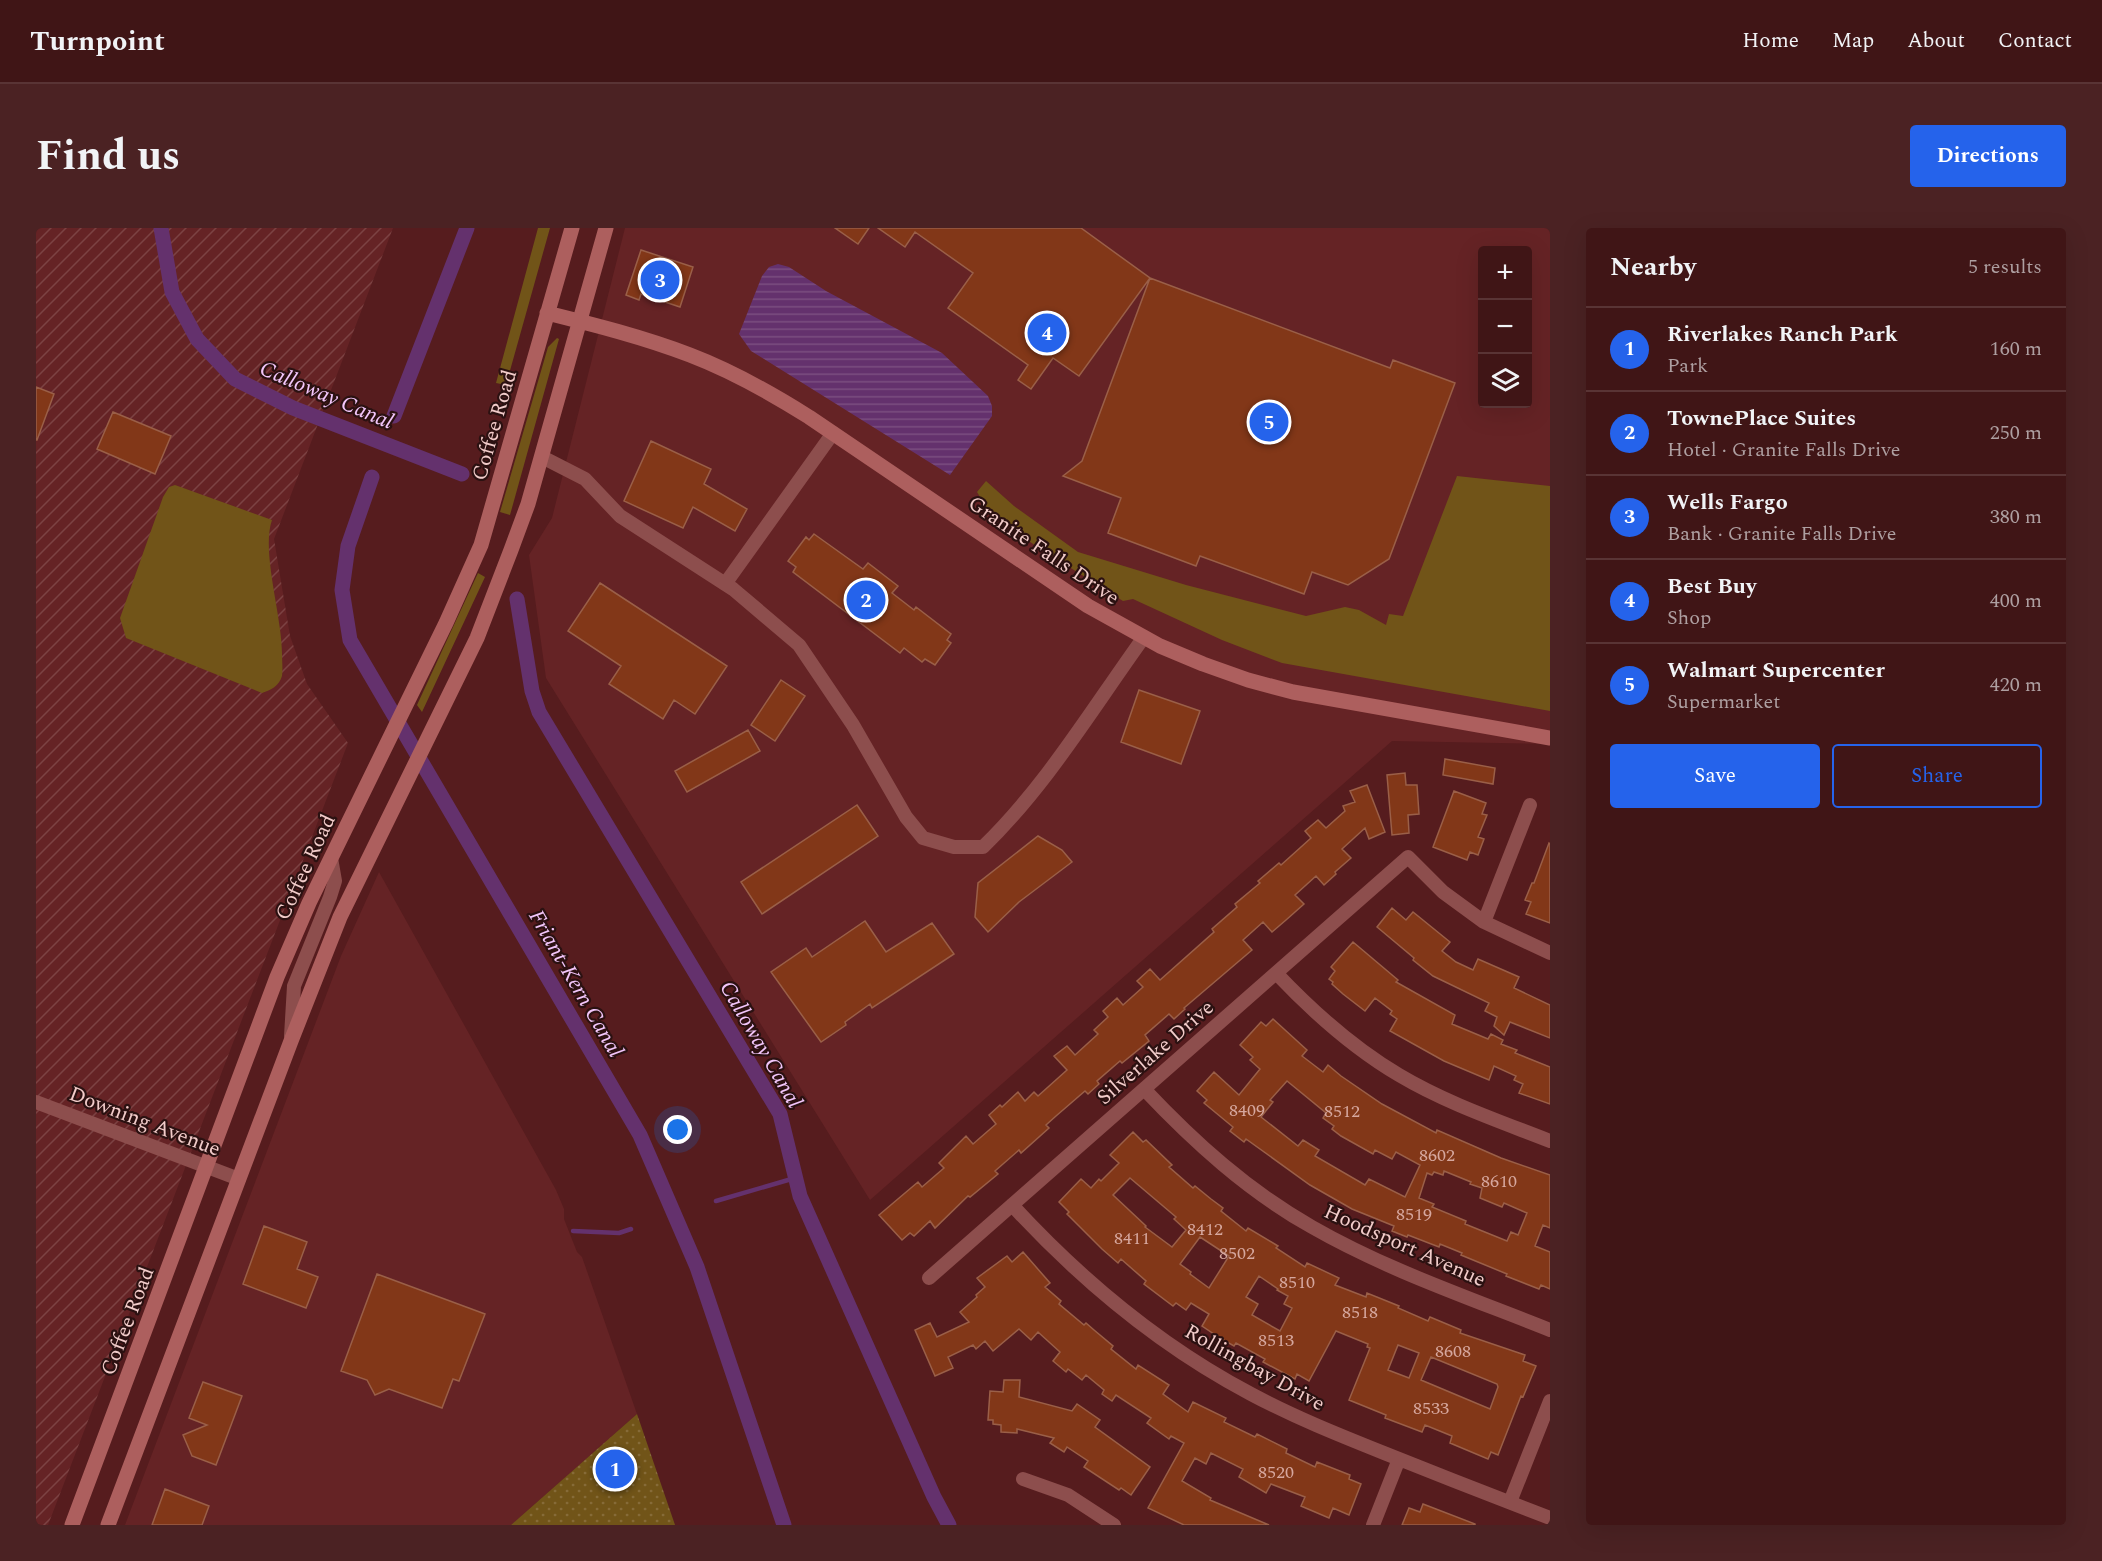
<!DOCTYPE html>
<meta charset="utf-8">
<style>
body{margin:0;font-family:Spectral,serif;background:#4b2223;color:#f1f3f6}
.controls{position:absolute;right:18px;top:18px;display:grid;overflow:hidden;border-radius:6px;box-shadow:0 6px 24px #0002}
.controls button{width:54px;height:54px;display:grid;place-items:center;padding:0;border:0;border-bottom:2px solid #593435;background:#401516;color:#f1f3f6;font:30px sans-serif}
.you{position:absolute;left:642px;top:902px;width:21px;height:21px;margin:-15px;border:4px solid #fff;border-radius:50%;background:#1a73e8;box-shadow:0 0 0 9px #1a73e833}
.badge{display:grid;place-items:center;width:39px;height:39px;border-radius:50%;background:#2563eb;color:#fff;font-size:20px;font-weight:700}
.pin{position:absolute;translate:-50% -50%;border:3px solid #fff;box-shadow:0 2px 6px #0006}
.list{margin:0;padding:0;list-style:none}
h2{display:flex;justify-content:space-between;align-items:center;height:78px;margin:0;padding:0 24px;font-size:26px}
h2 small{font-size:20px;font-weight:400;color:#ae9fa1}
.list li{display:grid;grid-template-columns:39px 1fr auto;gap:18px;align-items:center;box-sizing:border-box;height:84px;padding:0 24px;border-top:2px solid #593435}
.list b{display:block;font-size:22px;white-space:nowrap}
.list p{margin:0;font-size:20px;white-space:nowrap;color:#ae9fa1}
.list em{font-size:20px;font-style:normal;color:#ae9fa1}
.actions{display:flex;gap:12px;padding:18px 24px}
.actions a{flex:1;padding:14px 0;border:2px solid #2563eb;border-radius:6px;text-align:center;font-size:21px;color:#2563eb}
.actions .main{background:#2563eb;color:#fff}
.icon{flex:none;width:33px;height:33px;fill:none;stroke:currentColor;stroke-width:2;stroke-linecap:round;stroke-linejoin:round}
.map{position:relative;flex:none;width:1514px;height:1297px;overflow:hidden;border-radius:6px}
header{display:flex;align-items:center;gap:36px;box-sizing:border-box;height:84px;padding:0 30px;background:#401516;border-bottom:2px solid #593435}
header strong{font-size:28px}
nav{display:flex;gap:33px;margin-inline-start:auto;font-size:21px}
.intro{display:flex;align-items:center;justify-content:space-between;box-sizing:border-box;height:144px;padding:0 36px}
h1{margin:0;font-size:42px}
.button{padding:15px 27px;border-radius:6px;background:#2563eb;color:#fff;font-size:21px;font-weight:700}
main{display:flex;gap:36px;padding:0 36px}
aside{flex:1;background:#401516;border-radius:6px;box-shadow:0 6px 24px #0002}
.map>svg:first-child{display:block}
.built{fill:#652325;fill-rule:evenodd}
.industrial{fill:url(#industrial-furrows)}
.green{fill:#715418}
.park{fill:url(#park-dots)}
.water{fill:url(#water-rules)}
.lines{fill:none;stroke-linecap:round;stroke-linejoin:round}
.stream{stroke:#64316d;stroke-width:4.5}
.canal{stroke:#64316d;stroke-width:15}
.building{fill:#823718;stroke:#9a5f48;stroke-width:1.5;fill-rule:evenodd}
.street{stroke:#8d4e4d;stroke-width:14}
.secondary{stroke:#ad5f5e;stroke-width:15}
.labels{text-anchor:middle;stroke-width:4.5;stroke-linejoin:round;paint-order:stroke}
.number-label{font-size:18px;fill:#d6a79e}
.street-label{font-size:21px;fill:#f2ccca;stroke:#2b1111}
.water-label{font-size:22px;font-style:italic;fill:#f2c6fa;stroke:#2b1111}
</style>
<header>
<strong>Turnpoint</strong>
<nav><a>Home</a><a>Map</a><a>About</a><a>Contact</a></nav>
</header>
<div class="intro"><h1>Find us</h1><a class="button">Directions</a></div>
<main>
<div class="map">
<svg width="1514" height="1297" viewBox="0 0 1514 1297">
<defs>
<pattern id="industrial-furrows" width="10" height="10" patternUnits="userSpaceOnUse" patternTransform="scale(1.5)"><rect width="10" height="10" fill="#652325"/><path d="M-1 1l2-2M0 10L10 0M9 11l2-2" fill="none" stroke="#7c4243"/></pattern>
<pattern id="park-dots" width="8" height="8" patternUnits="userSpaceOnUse" patternTransform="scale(1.5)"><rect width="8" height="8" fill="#715418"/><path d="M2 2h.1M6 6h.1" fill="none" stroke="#866b38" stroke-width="1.8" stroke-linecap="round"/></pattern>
<pattern id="water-rules" width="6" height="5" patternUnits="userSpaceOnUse" patternTransform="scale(1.5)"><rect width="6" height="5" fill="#64316d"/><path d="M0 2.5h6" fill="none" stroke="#7b4e80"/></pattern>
</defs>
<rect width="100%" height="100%" fill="#561c1e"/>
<path class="built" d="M589 0H1514V516L1356 513 834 972 510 450 493 327 516 290ZM1446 22H1492V176H1446Z
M343 644 520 962 528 981V991L541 1024 546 1029 601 1186 475 1297H89L305 728Z"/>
<path class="industrial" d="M0 0H357L238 311 254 408 271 456 312 515 12 1297H0Z"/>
<path class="green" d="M502 0H514L470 157 460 155Z
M521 110 523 111 474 287 464 284 512 119Z
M1421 248 1514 258V483L1246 435 1186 412 1097 371 1087 373 1003 320 955 287 941 264 950 253 978 278 1042 324 1150 357 1270 388 1309 379 1323 382 1350 397 1353 386 1367 388Z
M139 257 236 292C225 323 246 388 246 425 246 432 247 441 246 448 243 458 235 462 226 465L90 410 84 390 127 269 133 259Z
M442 345 449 349 386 484 381 477Z"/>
<path class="park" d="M601 1186 639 1297H475Z"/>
<path class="water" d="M742 36 753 39 790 63 906 125 952 168 956 178V188L914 247 715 123 703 106 726 48 733 39Z"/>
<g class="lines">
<path class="stream" d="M680 973 759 950
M537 1003 583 1005 595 1001"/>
<path class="canal" d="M125 0 136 64 161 111 199 151 257 180 426 246
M358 188 431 0
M336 249 312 318 306 362 314 412 604 907 661 1039 748 1297
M481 371 496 463 503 484 744 886 764 968 898 1269 913 1297"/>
</g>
<path class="building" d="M799 0H833L822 16Z
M842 0H1045L1114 50 1043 148 1017 130 995 161 982 152 992 137 912 80 937 45 879 4 869 19Z
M605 22 657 39 644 79 605 66 603 72 590 67Z
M1114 50 1354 140 1357 132 1419 155 1353 331 1312 357 1276 344 1268 366 1164 328 1160 338 1072 305 1085 270 1027 248 1046 233Z
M0 159 18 166 1 212H0Z
M77 184 135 208 119 246 61 221Z
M615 213 675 241 668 256 711 281 699 303 657 279 647 300 588 273Z
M778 306 827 341 832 335 862 358 856 365 878 382 880 379 915 406 911 412 915 415 899 437 889 431 886 434 868 420 864 425 757 344 760 339 752 333 770 309 773 312Z
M564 355 691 438 659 486 638 472 627 491 573 456 585 438 532 403Z
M745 452 769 468 739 513 715 497Z
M1103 462 1164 483 1145 536 1085 514Z
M712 502 724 523 651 564 639 543Z
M1409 531 1459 540 1457 556 1407 547Z
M1369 545 1370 557H1381L1383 586 1372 587 1373 605 1356 607 1351 547Z
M1331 557 1349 604 1333 611 1329 600 1306 621 1315 630 1299 644 1300 646 1288 657 1280 648 1259 667 1268 676 1250 692 1236 704 1227 694 1207 712 1216 722 1148 780 1149 781 1138 791 1133 786 1109 807 1113 813 1086 835 1084 833 1061 853 1063 856 1052 866 1049 863 1020 888 1010 897 1013 900 985 925 983 922 959 943 962 946 934 969 932 968 899 1000 894 993 878 1008 874 1005 866 1012 843 987 882 954 886 959 908 940 903 935 930 908 937 916 960 896 953 887 964 877 966 879 982 864 989 873 998 864 1002 868 1031 842 1018 828 1031 818 1039 827 1062 806 1058 802 1072 789 1067 783 1081 770 1087 777 1107 759 1101 753 1114 741 1124 752 1178 704 1176 701 1201 679 1199 676 1224 655 1222 653 1243 635 1245 637 1275 610 1269 603 1282 592 1290 600 1309 583 1307 578 1319 574 1314 563Z
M1418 563 1450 575 1446 586 1451 587 1442 609 1448 611 1442 627 1434 624 1431 632 1397 619Z
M821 577 842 608 726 686 705 654Z
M1002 608 1026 622 1036 634 983 674 952 704 939 689 942 655Z
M1513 615 1514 616V695L1490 686 1495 674 1489 672 1496 655H1498Z
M1356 680 1370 692 1377 684 1414 714 1406 723 1420 734 1437 742 1442 731 1483 749 1478 760 1514 777V810L1474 794 1468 807 1458 798 1461 789 1449 783 1453 775 1397 748 1377 732 1378 730 1341 699Z
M829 693 850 724 896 695 918 726 836 780 834 776 809 794 810 797 785 814 735 744 770 720 776 729Z
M1317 714 1362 752 1360 754 1419 787 1416 796 1452 811 1455 806 1467 812 1465 816 1481 822 1479 825 1514 839V876L1483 865 1487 856 1478 852 1480 848 1458 838 1453 852 1408 833 1354 803 1361 791 1354 786 1356 783 1339 770 1329 783 1307 766 1296 756 1297 754 1293 751 1299 743 1295 739Z
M1237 791 1271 822 1266 828 1287 844 1292 837 1305 848 1346 876 1400 905 1401 902 1465 930 1514 947V1000L1507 997 1499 1018 1514 1024V1061L1505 1057 1503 1061 1470 1048 1471 1046 1425 1027 1426 1025 1404 1016 1403 1019 1372 1007 1371 1009 1356 1003 1358 998 1316 981 1274 957 1210 911 1208 914 1194 903 1197 899 1168 875 1171 872 1161 863 1178 844 1203 867 1224 841 1214 832 1217 829 1204 817 1225 794 1230 798ZM1251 853 1290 885 1287 890 1298 898 1296 901 1305 908 1337 926 1339 922 1356 931 1360 924 1384 937 1369 969 1333 951 1329 957 1279 928 1283 922 1267 912 1262 918 1225 889 1237 874 1234 872ZM1408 943 1435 954 1434 956 1446 960 1444 970 1466 979 1468 975 1491 985 1482 1007 1475 1004 1471 1013 1429 996 1430 993 1396 979 1398 976 1383 970 1391 945 1396 947 1398 944 1407 947Z
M1097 904 1107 914 1110 912 1136 937 1133 939 1157 960 1159 958 1175 971 1187 980 1185 983 1210 1003 1212 1000 1242 1018 1240 1020 1269 1039 1271 1035 1303 1050 1299 1057 1330 1069 1331 1065 1363 1078 1362 1080 1392 1093 1394 1089 1425 1102 1424 1105 1489 1127 1487 1133 1500 1138 1487 1169 1485 1168 1462 1227 1455 1224 1452 1231 1414 1215 1416 1208 1389 1197 1386 1204 1349 1190 1350 1187 1313 1172 1334 1120 1331 1119 1332 1116 1300 1103 1273 1153 1261 1146 1259 1151 1227 1134 1229 1131 1200 1115 1198 1118 1184 1110 1166 1098 1173 1086 1155 1075 1150 1082 1140 1075 1137 1078 1108 1056 1110 1053 1085 1031 1082 1035 1066 1021 1031 986 1033 984 1023 974 1045 951 1055 960 1063 951 1065 953 1083 935 1074 927ZM1094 950 1140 989 1138 991 1150 1002 1136 1019 1109 999 1110 998 1077 967ZM1164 1009 1193 1028 1173 1060 1154 1046 1155 1044 1144 1036ZM1223 1048 1242 1061 1241 1062 1252 1068 1248 1076 1256 1080 1244 1103 1216 1087 1222 1076 1210 1069ZM1362 1117 1383 1125 1373 1150 1352 1142ZM1395 1129 1461 1156 1462 1159 1454 1181 1385 1152Z
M228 998 271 1014 261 1041 282 1049 270 1080 207 1056Z
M987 1024 1014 1055 1009 1059 1025 1073 1023 1076 1048 1097 1050 1095 1058 1102 1077 1118 1075 1121 1100 1141 1102 1137 1133 1157 1127 1166 1152 1184 1157 1174 1190 1190 1188 1194 1219 1209 1221 1206 1251 1221 1250 1225 1279 1239 1281 1234 1314 1247 1313 1251 1325 1256 1313 1287 1297 1280 1293 1290 1265 1278 1269 1269 1235 1256 1230 1265 1203 1249 1207 1241 1175 1225 1170 1236 1159 1230 1146 1253 1175 1270 1174 1272 1233 1297H1148L1112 1280 1148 1215 1135 1208 1133 1211 1111 1195 1115 1190 1080 1167 1076 1173 1066 1166 1068 1162 1050 1147 1046 1152 1032 1141 1030 1144 1017 1133 1024 1124 1002 1104 995 1112 983 1101 957 1123 949 1113 940 1121 937 1117 912 1129 917 1140 899 1148 879 1102 894 1095 901 1109 933 1094 924 1084 941 1069 940 1067 949 1059 941 1050 971 1028 976 1034Z
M341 1046 449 1086 423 1153 417 1151 406 1180 353 1161 339 1167 331 1152 305 1143Z
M968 1152H984L983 1169 1036 1183 1041 1176 1064 1192 1059 1199 1114 1239 1095 1267 1085 1260 1083 1262 1048 1239 1052 1233 1031 1219 1028 1224 1014 1215 1018 1210 981 1201V1205L965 1204V1197L957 1196V1192H952L954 1163 967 1164Z
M167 1154 206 1168 180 1237 156 1228 147 1207 171 1197 153 1190Z
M129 1261 173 1278 166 1297H116Z
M1387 1276 1439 1296V1297H1366L1373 1280 1384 1284Z"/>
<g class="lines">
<path class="street" d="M506 229 549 251 584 288 697 361 763 417 817 497 870 589 887 610 918 619H947C1010 558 1056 481 1108 409
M689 356 797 205
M1448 694 1494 577
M1240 745C1277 784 1317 820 1363 847 1410 875 1463 893 1514 913
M255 808 258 758 294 669 299 653 295 630
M1108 861C1158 914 1212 963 1276 999 1351 1042 1434 1070 1514 1102
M0 874 203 951
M976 977C1046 1053 1124 1118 1215 1166 1258 1189 1303 1207 1348 1225 1403 1247 1459 1269 1514 1290
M893 1050 1372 629 1407 664 1448 694 1514 725
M987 1251 1032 1267 1078 1297
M1474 1274 1514 1173
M1337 1297 1363 1231"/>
<path class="secondary" d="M511 85C559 97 607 109 654 127 696 143 735 165 773 189L1052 378 1124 418 1167 436 1212 452 1257 464 1514 510
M36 1297 241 749 273 675 410 395 445 317 536 0
M72 1297 255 813 304 689 441 410 475 322 492 276 570 0"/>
</g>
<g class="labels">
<g class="number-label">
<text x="1211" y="888">8409</text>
<text x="1306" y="889">8512</text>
<text x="1401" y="933">8602</text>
<text x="1463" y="959">8610</text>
<text x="1378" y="992">8519</text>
<text x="1169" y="1007">8412</text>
<text x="1096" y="1016">8411</text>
<text x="1201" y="1031">8502</text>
<text x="1261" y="1060">8510</text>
<text x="1324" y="1090">8518</text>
<text x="1240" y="1118">8513</text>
<text x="1417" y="1129">8608</text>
<text x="1395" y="1186">8533</text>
<text x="1240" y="1250">8520</text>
</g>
<g class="street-label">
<text transform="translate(458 197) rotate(-74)" y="7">Coffee Road</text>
<text transform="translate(1008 322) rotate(34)" y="7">Granite Falls Drive</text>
<text transform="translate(269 639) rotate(-65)" y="7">Coffee Road</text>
<text transform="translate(1119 824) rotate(-41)" y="7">Silverlake Drive</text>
<text transform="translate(109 893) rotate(21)" y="7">Downing Avenue</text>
<text transform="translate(1369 1017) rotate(24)" y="7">Hoodsport Avenue</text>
<text transform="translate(91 1093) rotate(-69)" y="7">Coffee Road</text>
<text transform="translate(1219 1139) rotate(29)" y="7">Rollingbay Drive</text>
</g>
<g class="water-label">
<text transform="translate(291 166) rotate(23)" y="8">Calloway Canal</text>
<text transform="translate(541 755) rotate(60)" y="8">Friant-Kern Canal</text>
<text transform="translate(726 816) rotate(60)" y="8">Calloway Canal</text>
</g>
</g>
</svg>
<div class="controls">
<button>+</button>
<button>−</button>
<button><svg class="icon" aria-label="layers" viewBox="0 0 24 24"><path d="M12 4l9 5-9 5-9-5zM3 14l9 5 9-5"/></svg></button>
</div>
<div class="you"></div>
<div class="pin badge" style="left:579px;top:1241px">1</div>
<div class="pin badge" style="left:830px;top:372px">2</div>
<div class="pin badge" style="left:624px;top:52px">3</div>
<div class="pin badge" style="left:1011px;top:105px">4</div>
<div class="pin badge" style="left:1233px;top:194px">5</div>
</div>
<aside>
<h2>Nearby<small>5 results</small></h2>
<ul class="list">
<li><span class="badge">1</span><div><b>Riverlakes Ranch Park</b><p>Park</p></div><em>160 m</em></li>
<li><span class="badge">2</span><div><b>TownePlace Suites</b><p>Hotel · Granite Falls Drive</p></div><em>250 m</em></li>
<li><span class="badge">3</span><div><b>Wells Fargo</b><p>Bank · Granite Falls Drive</p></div><em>380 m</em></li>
<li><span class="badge">4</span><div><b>Best Buy</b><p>Shop</p></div><em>400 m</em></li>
<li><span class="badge">5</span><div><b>Walmart Supercenter</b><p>Supermarket</p></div><em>420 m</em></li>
</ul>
<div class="actions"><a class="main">Save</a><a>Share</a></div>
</aside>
</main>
